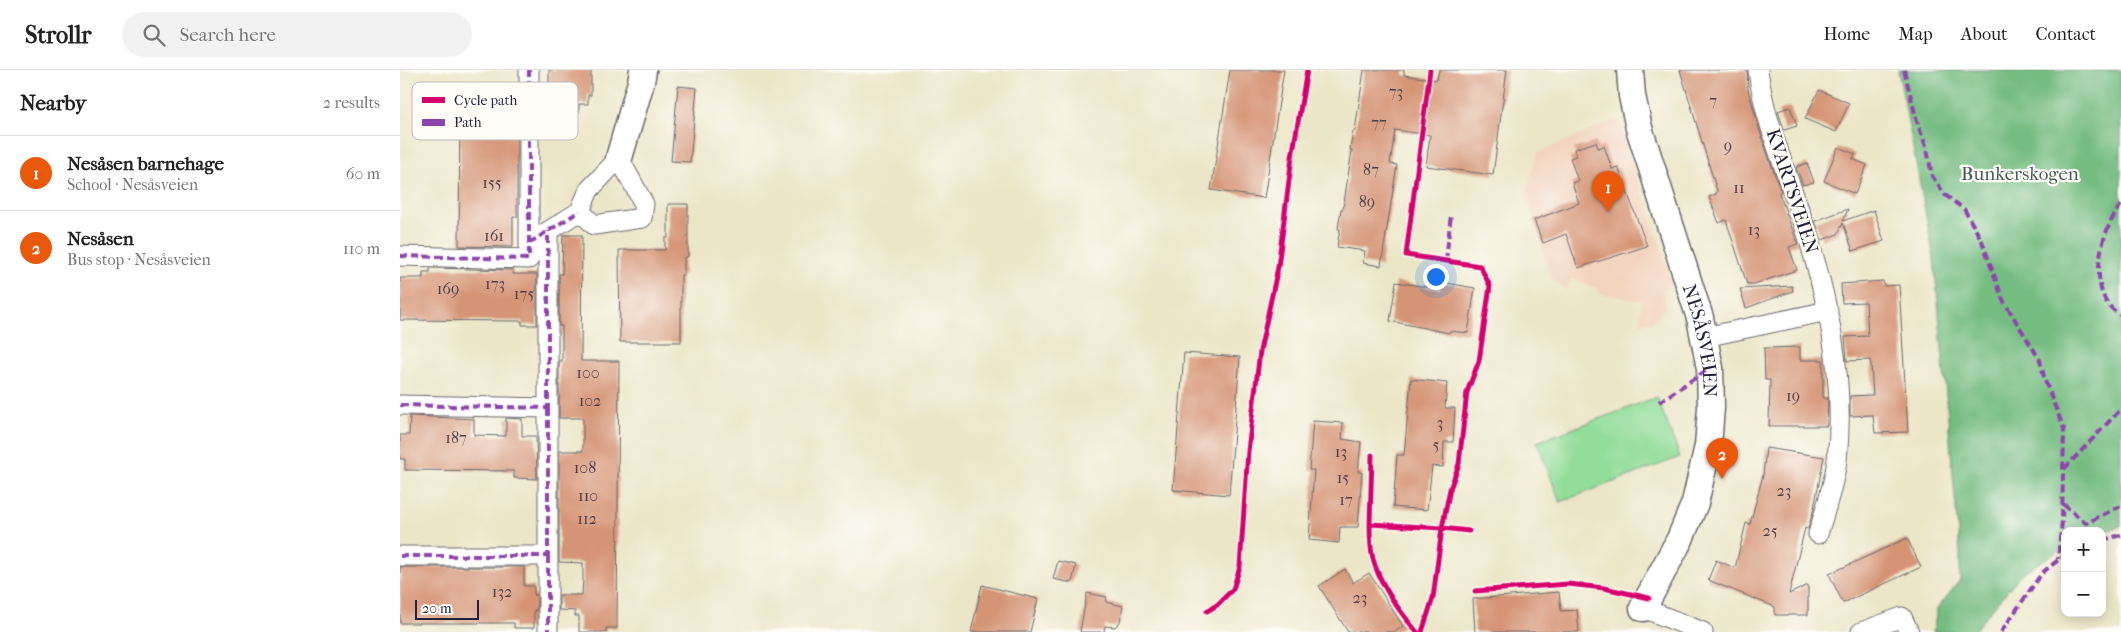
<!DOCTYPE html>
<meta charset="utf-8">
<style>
body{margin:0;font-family:"IM FELL French Canon",serif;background:#f2f2f2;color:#222}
.controls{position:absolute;right:15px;bottom:15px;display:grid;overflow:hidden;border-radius:10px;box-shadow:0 2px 12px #0003}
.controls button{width:45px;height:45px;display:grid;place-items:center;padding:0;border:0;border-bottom:1px solid #e0e0e0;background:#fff;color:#222;font:25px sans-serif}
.scale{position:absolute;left:15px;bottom:12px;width:64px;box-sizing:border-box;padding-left:5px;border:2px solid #22223b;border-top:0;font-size:14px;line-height:18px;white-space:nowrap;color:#22223b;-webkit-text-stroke:4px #fdfcf7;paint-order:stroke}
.you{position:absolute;left:1035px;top:206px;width:18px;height:18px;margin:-12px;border:4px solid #fff;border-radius:50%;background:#1a73e8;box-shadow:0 0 0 8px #1a73e833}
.badge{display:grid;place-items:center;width:32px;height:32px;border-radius:50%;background:#ea580c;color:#fff;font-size:16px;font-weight:700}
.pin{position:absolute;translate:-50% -41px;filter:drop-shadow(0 1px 2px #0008)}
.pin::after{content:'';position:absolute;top:26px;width:18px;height:15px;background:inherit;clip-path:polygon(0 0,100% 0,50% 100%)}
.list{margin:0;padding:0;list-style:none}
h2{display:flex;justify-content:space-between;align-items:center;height:65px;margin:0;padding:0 20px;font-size:21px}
h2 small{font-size:16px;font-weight:400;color:#767676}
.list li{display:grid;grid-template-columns:32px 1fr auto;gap:15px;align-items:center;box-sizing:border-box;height:75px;padding:0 20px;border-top:1px solid #e0e0e0}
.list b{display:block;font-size:19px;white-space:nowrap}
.list p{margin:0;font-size:16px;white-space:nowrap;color:#767676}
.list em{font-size:16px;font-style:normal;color:#767676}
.icon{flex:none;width:28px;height:28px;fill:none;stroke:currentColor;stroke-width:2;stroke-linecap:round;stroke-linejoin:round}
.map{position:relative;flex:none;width:1721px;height:562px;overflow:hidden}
header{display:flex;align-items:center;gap:30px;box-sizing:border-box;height:70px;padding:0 25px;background:#fff;border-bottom:1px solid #e0e0e0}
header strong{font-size:24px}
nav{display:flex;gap:28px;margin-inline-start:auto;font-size:18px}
.search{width:350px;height:45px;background:#f2f2f2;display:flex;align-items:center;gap:12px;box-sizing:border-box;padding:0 18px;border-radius:28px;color:#767676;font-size:19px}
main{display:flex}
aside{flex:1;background:#fff}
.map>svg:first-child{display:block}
.built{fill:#f3d4bf}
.green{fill:#92dd99;stroke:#5a806a}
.forest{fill:#75bc81;stroke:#4c6f5e}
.building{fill:#d59476}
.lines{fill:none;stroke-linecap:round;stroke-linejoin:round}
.street-casing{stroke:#69676c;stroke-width:21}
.secondary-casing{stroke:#69676c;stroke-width:29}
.street{stroke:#fff;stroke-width:19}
.secondary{stroke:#fff;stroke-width:26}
.quiet{stroke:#8e44ad;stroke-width:4;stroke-dasharray:8 4;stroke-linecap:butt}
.cycleway-casing{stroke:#fdfcf7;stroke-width:8}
.cycleway{stroke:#d6006c;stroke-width:5}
.labels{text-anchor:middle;stroke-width:4.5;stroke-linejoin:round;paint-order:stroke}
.number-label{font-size:16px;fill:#4f3e4a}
.park-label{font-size:19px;fill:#445a57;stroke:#fdfcf7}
.street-label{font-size:19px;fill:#22223b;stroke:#fdfcf7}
.key{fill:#fdfcf7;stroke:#bbbbbf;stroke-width:1}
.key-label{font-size:14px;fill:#22223b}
</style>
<header>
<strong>Strollr</strong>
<div class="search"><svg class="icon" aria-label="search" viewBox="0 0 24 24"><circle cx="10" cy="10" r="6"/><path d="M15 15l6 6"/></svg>Search here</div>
<nav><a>Home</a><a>Map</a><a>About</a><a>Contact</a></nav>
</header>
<main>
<aside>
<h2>Nearby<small>2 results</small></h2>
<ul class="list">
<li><span class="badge">1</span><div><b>Nesåsen barnehage</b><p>School · Nesåsveien</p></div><em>60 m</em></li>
<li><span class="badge">2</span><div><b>Nesåsen</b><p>Bus stop · Nesåsveien</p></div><em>110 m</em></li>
</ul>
</aside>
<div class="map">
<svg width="1721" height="562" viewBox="0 0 1721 562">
<rect width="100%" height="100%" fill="#fdfcf7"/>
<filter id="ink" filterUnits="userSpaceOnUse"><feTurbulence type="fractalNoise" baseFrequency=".02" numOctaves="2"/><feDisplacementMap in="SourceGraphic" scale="10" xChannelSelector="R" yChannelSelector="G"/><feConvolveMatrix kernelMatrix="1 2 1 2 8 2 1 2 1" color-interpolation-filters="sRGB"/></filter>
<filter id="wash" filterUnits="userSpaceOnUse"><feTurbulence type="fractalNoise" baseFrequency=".0096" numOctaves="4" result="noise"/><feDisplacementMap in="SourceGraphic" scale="20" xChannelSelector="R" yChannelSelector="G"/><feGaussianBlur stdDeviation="1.12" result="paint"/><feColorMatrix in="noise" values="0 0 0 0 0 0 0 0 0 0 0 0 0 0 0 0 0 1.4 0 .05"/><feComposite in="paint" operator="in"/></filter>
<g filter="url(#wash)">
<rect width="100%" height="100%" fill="#ece6c8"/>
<path class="built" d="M1216 50 1274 214 1262 218 1266 237 1254 251 1240 253 1241 231 1200 224 1199 219 1172 209 1166 220 1152 209 1126 124 1138 82Z"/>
<path class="green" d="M1257 327 1280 387 1160 432 1137 372Z"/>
<path class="forest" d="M1498 0H1721V456L1702 462 1665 461V477L1622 503 1573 562H1533L1537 539 1560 510V485L1534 188Z"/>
<g id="blocks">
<path class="building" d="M149 0H191V25H188V34H179V42H155L156 25H149Z
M830 0H884L864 128 811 120Z
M964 0H1004V5L1037 10 1039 0H1107L1093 105 1026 96 1030 65 995 60 990 94 997 95 981 196 963 193 965 181 937 177 940 159H938L941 139H943L952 80H950L953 61H955Z
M1280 0H1347L1348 19 1362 68 1381 122 1379 123 1398 174 1389 177 1397 200 1354 214H1347L1326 150 1319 153 1309 127 1316 124 1317 121Z
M278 16 297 18 290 92 271 91Z
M1419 20 1449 33 1436 62 1405 49Z
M60 29H114L115 57H117V147H113V177L59 176Z
M1390 37 1397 56 1384 60 1378 41Z
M1196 72 1198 78 1204 76 1212 99 1218 97 1247 176 1178 198 1166 164 1143 173 1134 150 1179 133 1172 113 1178 111 1170 88 1176 86 1174 79Z
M1438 77 1455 84 1453 89 1467 95 1455 124 1424 111Z
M1407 93 1414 112 1403 115 1396 97Z
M268 134H288V187H284V205H281V272H220L219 180H265V168H268Z
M1448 139 1443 151 1474 140 1484 171 1453 181 1443 153 1438 164 1422 170 1415 151Z
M163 165H182L181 291H219L217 558H206V562H179V546H175V541L159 540V525H182L183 509V493L159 492V381H183V348H159V291H162V256H159V204H162Z
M30 198 113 200V204H137V255H122V251L0 250V208H23V202H30Z
M1483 211 1484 216 1499 215 1508 362 1475 363 1473 345 1450 346V326L1473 325 1471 294 1470 290 1447 291 1445 267 1468 266 1466 232 1442 233 1441 214Z
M996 212 1040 219 1041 212 1075 218 1068 263 1050 261 1049 263 990 251Z
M1392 216 1393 221 1346 238 1340 219Z
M1400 277V290H1423V328H1428L1427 356H1369L1370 310H1365L1364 278Z
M784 283 840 287 829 425 773 420Z
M1011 309 1047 313 1045 338H1055L1053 372H1044L1043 397 1032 396 1027 440 993 437 997 385H1004Z
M10 346 74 349V365L106 366V348L122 349V366H136L137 409 114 408V401L5 400V389H0V365H9Z
M913 351 943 353 942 369 961 372 958 402H962L958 457H940L939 473 909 470 914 400H909Z
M1366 378 1424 387 1414 438 1408 459 1405 458 1389 524 1408 515V545H1375V537L1308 510 1316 490 1335 498 1346 453 1350 454 1363 405Z
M1507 468 1521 497 1443 533 1429 504Z
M658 491 676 495 672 513 653 509Z
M0 497H124V516H134V525H137V540H134V558H114V553H0Z
M945 499 953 513 969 503 1003 556 995 562H948L919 516Z
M582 515 638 529 630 562H571Z
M1159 522 1161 541 1177 540 1179 562H1075L1073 529Z
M687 523 707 527 706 532 723 536 720 552 715 557 705 556 704 562H680Z"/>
</g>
</g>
<g filter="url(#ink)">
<use href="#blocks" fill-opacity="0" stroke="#69676c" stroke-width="1"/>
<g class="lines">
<defs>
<path id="street" d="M1358 0C1364 49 1385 98 1401 145 1427 224 1446 306 1437 390 1434 415 1425 440 1418 464
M219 88 244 134 242 148 194 155 180 141 189 120Z
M139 167 180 141
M0 186 129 189V0
M1305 267 1428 241
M0 335 148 338V161
M0 486H148V338
M148 486V562
M1243 538 1303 562
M1461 562 1502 547 1509 562"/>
<g id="secondary">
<path id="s1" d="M1230 0 1232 26 1239 58 1300 248 1310 298 1311 338 1308 376 1295 433 1280 469 1243 538"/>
<path d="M219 88 241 12 243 0"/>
</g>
</defs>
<use href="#street" class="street-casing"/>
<use href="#secondary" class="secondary-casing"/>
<use href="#street" class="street"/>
<use href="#secondary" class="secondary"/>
<path class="quiet" d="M1504 0 1518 55 1527 79 1532 106 1545 125 1564 139 1582 171 1603 230 1640 290 1645 311 1664 359 1662 451 1658 489
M1721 135C1700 161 1684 226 1721 245
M129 173 180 141
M0 186 129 189V0
M1046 191 1051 144
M1259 332 1310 298
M0 335 148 338V161
M1664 399 1721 339
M1663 434 1686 453 1721 436
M1702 470 1721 465
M0 486H148V338
M148 486V562
M1601 562 1642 503 1662 487"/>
<defs>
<path id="cycleway" d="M972 385 970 454 1042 458 1050 419 1059 394 1067 322 1079 291 1090 216 1080 196 1006 185 1030 0
M970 454C970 466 970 478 973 489 980 515 1000 542 1017 562
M1075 521 1168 514 1204 518 1249 528
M807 541 817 535 833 519 840 497 848 381 860 281 878 197 892 87 907 0
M1022 562 1033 528 1042 458 1069 461"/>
</defs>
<use href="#cycleway" class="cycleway-casing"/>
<use href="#cycleway" class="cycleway"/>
</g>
</g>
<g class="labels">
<g class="number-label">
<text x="996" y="27">73</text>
<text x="1313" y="36">7</text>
<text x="979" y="58">77</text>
<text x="1328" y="81">9</text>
<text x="971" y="105">87</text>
<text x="92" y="118">155</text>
<text x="1339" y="123">11</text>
<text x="967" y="137">89</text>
<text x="1354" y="165">13</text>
<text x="94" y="171">161</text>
<text x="95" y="219">173</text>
<text x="48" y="224">169</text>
<text x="124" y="229">175</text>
<text x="188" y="308">100</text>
<text x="1393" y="331">19</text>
<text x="190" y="336">102</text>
<text x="1040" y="358">3</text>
<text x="56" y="373">187</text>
<text x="1036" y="380">5</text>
<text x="941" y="387">13</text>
<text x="185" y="403">108</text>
<text x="943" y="413">15</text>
<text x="1384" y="426">23</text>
<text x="188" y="431">110</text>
<text x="946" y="435">17</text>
<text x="187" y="454">112</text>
<text x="1370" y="466">25</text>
<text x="102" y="527">132</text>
<text x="960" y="533">23</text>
</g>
<g class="park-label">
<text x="1620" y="110">Bunkerskogen</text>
</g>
<g class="street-label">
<text transform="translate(1393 121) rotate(72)" y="7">KVARTSVEIEN</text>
<text dy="7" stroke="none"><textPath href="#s1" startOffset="281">NESÅSVEIEN</textPath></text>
</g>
</g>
<rect x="12" y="12" width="166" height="58" rx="8" class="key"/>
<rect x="22" y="27" width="23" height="6" fill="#d6006c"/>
<rect x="22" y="49" width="23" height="7" fill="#8e44ad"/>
<g class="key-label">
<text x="54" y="35">Cycle path</text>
<text x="54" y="57">Path</text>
</g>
</svg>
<div class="controls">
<button>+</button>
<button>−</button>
</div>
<div class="scale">20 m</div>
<div class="you"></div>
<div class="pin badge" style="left:1208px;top:142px">1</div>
<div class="pin badge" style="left:1322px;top:409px">2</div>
</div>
</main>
